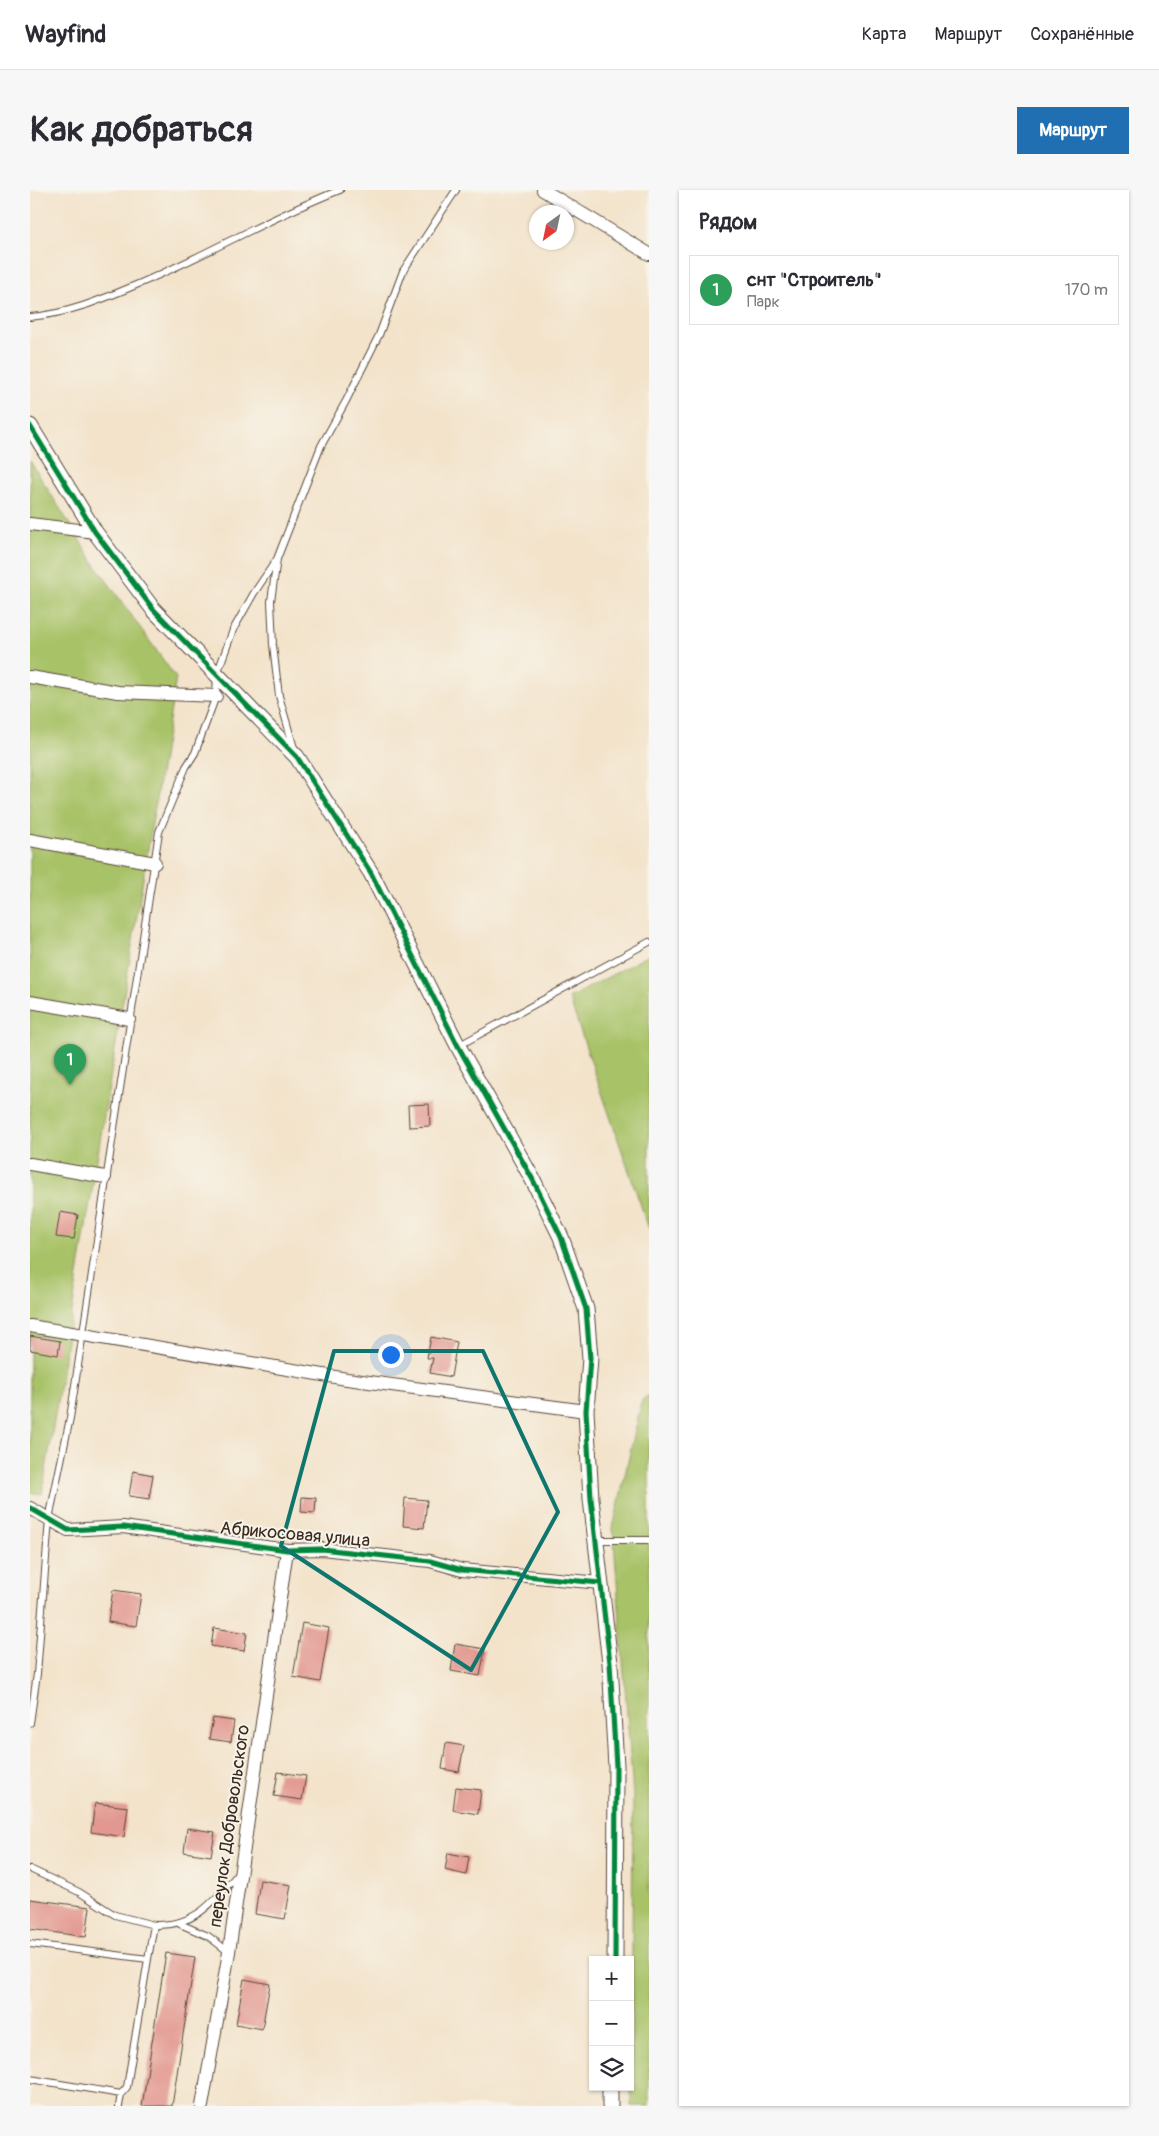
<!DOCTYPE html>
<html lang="ru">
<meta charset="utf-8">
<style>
body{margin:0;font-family:Pangolin,sans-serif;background:#f7f7f7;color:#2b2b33}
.controls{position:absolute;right:15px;bottom:15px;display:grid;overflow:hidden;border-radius:0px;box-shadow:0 1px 4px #0004}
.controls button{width:45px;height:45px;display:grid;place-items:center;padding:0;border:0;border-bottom:1px solid #e1e1e2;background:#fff;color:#2b2b33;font:25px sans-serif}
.compass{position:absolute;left:499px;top:15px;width:45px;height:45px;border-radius:50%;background:#fff;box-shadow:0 1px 4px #0004;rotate:213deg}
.you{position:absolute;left:360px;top:1164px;width:18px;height:18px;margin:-12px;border:4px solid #fff;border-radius:50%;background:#1a73e8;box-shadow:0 0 0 8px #1a73e833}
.badge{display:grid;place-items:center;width:32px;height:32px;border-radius:50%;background:#1f6fb2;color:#fff;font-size:16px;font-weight:700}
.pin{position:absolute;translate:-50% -41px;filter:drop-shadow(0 1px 2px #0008)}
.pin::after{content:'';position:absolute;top:26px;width:18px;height:15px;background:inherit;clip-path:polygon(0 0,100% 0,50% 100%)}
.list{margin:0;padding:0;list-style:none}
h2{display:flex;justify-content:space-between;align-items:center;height:65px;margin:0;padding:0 20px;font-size:21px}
h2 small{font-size:16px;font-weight:400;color:#7c7c81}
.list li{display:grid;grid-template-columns:32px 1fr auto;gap:15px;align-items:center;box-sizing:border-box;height:70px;margin:0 10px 10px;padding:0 10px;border:1px solid #e1e1e2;border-radius:0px}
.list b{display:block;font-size:19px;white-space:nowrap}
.list p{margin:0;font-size:16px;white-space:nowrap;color:#7c7c81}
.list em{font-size:16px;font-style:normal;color:#7c7c81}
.icon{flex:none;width:28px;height:28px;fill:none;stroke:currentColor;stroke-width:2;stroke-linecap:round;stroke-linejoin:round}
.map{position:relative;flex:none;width:619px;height:1916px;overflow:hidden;border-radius:0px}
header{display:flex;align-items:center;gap:30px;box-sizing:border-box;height:70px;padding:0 25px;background:#fff;border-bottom:1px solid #e1e1e2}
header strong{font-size:24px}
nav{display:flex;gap:28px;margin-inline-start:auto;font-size:18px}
.intro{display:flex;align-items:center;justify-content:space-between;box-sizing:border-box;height:120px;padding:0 30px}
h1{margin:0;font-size:35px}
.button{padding:12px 22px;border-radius:0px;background:#1f6fb2;color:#fff;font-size:18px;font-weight:700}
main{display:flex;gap:30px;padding:0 30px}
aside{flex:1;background:#fff;border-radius:0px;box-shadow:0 1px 4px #0004}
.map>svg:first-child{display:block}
.green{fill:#a8c268;stroke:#727643}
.building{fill:#e29890}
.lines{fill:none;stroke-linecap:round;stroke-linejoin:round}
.service-casing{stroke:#574638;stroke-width:8}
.minor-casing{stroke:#574638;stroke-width:14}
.tertiary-casing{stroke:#574638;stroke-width:17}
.service{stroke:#fff;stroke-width:6}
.minor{stroke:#fff;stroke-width:12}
.tertiary{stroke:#fff;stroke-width:15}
.cycleway-casing{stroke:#f7f3e8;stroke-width:8}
.cycleway{stroke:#00873e;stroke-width:5}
.marked{fill:none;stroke:#0f766e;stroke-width:4;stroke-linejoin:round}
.labels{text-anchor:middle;stroke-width:4;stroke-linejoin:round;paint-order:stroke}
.street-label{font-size:18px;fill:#3b2a1e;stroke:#f7f3e8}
</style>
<header>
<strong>Wayfind</strong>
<nav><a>Карта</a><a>Маршрут</a><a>Сохранённые</a></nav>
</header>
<div class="intro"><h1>Как добраться</h1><a class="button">Маршрут</a></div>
<main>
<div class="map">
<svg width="619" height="1916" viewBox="0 0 619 1916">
<rect width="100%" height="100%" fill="#f7f3e8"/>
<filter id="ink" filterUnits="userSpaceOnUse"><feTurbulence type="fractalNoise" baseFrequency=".02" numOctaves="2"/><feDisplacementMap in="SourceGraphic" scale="10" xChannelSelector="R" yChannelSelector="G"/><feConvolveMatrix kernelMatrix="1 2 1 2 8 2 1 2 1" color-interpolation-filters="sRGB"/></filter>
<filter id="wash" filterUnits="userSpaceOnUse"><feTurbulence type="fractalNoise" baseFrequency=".0096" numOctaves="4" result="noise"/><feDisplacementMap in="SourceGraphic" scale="20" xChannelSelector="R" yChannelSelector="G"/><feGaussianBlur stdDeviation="1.12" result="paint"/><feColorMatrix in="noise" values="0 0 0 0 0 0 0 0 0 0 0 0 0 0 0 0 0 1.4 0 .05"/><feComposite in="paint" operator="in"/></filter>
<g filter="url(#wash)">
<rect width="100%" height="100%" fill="#f3e3cb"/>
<path class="green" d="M0 271 64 373 146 488 12 1304 0 1302Z
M619 765V1039L539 808Z
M619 1205V1916H601L603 1604 583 1338 612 1210Z"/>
<g id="blocks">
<path class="building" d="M399 914 400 936 379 937 378 915Z
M30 1022 48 1025 44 1049 26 1047Z
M0 1146 30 1151 28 1165 0 1160Z
M401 1147 427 1152 421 1187 400 1183 403 1168H397Z
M103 1281 123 1285 119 1309 99 1306Z
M272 1307 286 1308 285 1323 271 1322Z
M375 1308 397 1310 394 1338 373 1336Z
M83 1400 111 1404 106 1436 78 1432Z
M272 1433 299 1438 290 1492 263 1487Z
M184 1438 217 1443 214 1461 181 1456Z
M425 1454 455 1459 450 1486 421 1481Z
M183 1528 204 1531 201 1552 179 1549Z
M416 1553 434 1556 429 1582 412 1579Z
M248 1582 276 1586 272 1610 244 1606Z
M426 1597 451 1600 448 1624 423 1620Z
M65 1613 98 1617 94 1647 61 1642Z
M157 1638 185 1642 181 1666 154 1662Z
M418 1663 439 1667 436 1685 415 1680Z
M230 1690 261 1695 255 1729 225 1724Z
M0 1709 60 1717 56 1747 0 1739Z
M136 1763 165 1767 142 1916H112Z
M214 1789 240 1794 232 1839 206 1834Z"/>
</g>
</g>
<g filter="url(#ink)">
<use href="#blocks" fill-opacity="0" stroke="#574638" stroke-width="1"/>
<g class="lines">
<defs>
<path id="service" d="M0 127C37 124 71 110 106 95 175 66 240 27 310 0
M264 558 249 506 243 455 241 411 247 369 291 256 316 211 349 145 373 81 426 0
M428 856 619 752
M567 1350H619
M0 1533 7 1484 19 1329 40 1228 129 642 156 577 165 563 186 506 187 484 203 440 224 403 247 369
M0 1679 49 1702 85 1725 124 1735
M150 1734 178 1746 199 1762
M0 1754 118 1769 97 1897 91 1904 89 1916
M118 1769 124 1735C165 1737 183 1712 208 1684
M0 1889 91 1904"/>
<path id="minor" d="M513 0 619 64
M0 334 65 342
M0 487 88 502 186 506
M0 650 125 673
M0 812 99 829
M0 974 75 987
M0 1136 317 1189 556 1221
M0 1318 38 1340 93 1337 257 1360 292 1359 400 1371 432 1380 570 1393
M172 1916 199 1762 257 1360"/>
<path id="tertiary" d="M0 236 65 342 123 419 267 567 341 683 428 856 503 990 531 1047 556 1119 560 1168 556 1221 561 1309 580 1473 586 1576 585 1770
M580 1916V1897"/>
</defs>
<use href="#service" class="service-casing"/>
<use href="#minor" class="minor-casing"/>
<use href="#tertiary" class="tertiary-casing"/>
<use href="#service" class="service"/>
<use href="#minor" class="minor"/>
<use href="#tertiary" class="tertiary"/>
<defs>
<path id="cycleway" d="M0 236 65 342 123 419 267 567 341 683 428 856 503 990 531 1047 556 1119 560 1168 556 1221 561 1309 580 1473 586 1576 585 1770
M0 1318 38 1340 93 1337 257 1360 292 1359 400 1371 432 1380 570 1393"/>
</defs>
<use href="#cycleway" class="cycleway-casing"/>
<use href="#cycleway" class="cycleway"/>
</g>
</g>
<path class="marked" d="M304 1161H453L528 1322 441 1480 251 1356Z"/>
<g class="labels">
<g class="street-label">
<text transform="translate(265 1344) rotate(5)" y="6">Абрикосовая улица</text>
<text transform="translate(199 1636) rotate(-82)" y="6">переулок Добровольского</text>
</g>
</g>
</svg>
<div class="controls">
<button>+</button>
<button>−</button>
<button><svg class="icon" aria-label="layers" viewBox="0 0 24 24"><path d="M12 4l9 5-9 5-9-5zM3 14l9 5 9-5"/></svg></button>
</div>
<svg class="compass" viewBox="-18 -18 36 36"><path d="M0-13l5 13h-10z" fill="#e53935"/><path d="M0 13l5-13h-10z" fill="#7c7c81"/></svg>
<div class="you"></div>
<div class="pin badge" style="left:40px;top:895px;background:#2e9e5b">1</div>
</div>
<aside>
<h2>Рядом<small></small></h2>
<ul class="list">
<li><span class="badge" style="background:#2e9e5b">1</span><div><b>снт &quot;Строитель&quot;</b><p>Парк</p></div><em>170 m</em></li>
</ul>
</aside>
</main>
